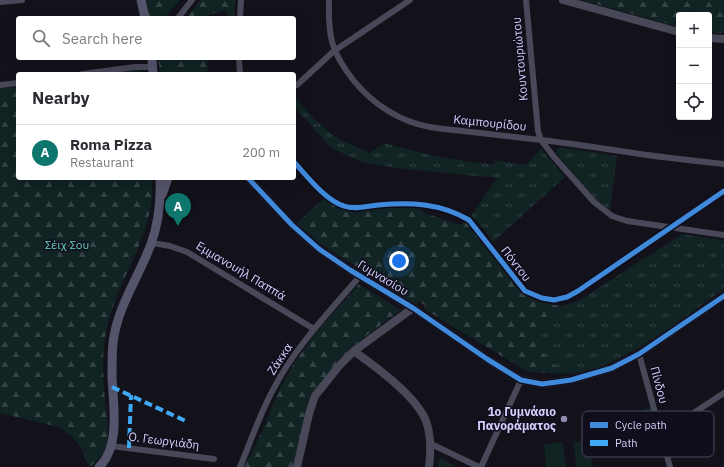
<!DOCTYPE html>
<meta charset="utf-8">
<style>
body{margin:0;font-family:"IBM Plex Sans",sans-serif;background:#f7f7f7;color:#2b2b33}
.controls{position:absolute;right:12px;top:12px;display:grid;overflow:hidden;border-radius:4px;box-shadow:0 4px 16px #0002}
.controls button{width:36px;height:36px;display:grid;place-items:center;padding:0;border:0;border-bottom:1px solid #e1e1e2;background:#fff;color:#2b2b33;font:20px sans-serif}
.you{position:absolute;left:399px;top:261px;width:14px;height:14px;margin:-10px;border:3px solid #fff;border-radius:50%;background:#1a73e8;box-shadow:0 0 0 6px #1a73e833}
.badge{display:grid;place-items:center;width:26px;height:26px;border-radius:50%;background:#0f766e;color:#fff;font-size:13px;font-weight:700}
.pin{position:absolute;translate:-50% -33px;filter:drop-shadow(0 1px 2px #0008)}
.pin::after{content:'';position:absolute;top:21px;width:14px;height:12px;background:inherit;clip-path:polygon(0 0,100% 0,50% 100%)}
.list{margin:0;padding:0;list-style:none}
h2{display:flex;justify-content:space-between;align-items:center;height:52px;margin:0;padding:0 16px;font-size:17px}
h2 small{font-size:13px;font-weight:400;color:#7c7c81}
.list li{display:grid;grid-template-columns:26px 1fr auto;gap:12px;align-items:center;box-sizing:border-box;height:56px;padding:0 16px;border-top:1px solid #e1e1e2}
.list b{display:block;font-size:15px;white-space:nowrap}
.list p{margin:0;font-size:13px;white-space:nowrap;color:#7c7c81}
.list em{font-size:13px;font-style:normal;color:#7c7c81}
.icon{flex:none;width:22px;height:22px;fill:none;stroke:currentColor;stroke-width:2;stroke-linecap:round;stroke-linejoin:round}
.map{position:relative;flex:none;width:724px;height:467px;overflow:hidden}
.search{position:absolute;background:#fff;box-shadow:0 4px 16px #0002;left:16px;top:16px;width:280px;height:44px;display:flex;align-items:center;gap:10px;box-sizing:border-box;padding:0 14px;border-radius:4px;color:#7c7c81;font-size:15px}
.panel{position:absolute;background:#fff;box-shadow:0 4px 16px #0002;left:16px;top:72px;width:280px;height:108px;border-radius:4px}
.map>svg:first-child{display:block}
.grass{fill:url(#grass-tufts)}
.forest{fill:url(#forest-firs)}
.green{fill:#122324}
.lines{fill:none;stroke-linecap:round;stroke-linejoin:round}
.minor{stroke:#484859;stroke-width:6}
.tertiary{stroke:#484859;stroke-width:8}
.secondary{stroke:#54546c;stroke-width:9}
.quiet{stroke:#3fa9f5;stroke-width:4;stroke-dasharray:8 4;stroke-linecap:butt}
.cycleway-casing{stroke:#100e1d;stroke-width:8}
.cycleway{stroke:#408adc;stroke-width:5}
.poi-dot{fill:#908dac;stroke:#100e1d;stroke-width:1.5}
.labels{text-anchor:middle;stroke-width:3;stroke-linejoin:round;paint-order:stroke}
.street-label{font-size:12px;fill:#d3cffa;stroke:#100e1d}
.park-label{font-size:12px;fill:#63d1b5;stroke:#100e1d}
.poi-label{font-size:12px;font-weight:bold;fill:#d3cffa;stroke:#100e1d;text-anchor:end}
.key{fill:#100e1d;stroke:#4a485f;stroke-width:1}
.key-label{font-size:11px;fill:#d3cffa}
</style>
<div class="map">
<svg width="724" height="467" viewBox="0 0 724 467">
<defs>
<pattern id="grass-tufts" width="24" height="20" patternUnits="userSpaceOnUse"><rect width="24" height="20" fill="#122324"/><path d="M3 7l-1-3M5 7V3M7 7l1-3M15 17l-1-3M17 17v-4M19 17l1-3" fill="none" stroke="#344245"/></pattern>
<pattern id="forest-firs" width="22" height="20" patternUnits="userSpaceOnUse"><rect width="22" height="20" fill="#122324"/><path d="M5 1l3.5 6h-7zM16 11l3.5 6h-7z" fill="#344245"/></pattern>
</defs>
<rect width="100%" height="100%" fill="#13121a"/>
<path class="grass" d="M294 95 311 116 335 137 369 153 385 143C420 154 457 161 494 164L495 160 526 165 541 149 565 177 493 242 481 226 471 216 497 178 405 169 364 163 331 148 294 106Z
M559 147 617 156 610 211 592 196 556 153Z
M682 234 724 240V289C684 317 645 349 599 367 587 371 575 373 563 374L537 346 532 331 561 306 580 300Z"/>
<path class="forest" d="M145 0H180L164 18H149Z
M201 0H235L234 18H228L225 10 206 16V18H186Z
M582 0H724V33H709V15H679V27Z
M158 58H207L208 74H160Z
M138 70 144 72V74H104Z
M18 87V178H152C157 237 112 283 105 339 101 363 104 388 106 412 107 422 109 433 107 442 105 453 98 460 90 467L85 459 83 451 72 436 59 427 0 413V88Z
M324 198 337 207 357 211 384 208 420 207 424 213 461 225 466 220 479 236 518 289C530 301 545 303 561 306L532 331 537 346 563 374 530 372 521 368 424 309 425 305 419 302 415 304 318 242 297 223Z
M359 284 401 310 362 339 350 349 318 387 306 409 295 467H244L261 434 278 392 294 363 317 331Z"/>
<path class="green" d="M651 406 654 419 633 428 631 416Z
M590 441 593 467H576L574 442Z
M563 442 566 467H546L544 444Z
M440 457 456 467H437Z"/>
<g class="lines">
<path class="minor" d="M329 0C328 37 331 52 354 81 373 104 400 122 430 127 441 129 452 130 463 131 489 134 515 137 541 140 574 144 607 149 640 154 668 158 696 161 724 164
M526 0 538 131 541 140 554 157 594 202 612 216 627 221 724 235
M0 2 22 0
M178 18 192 0
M240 18 241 0
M239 58 240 74
M82 74 135 67H153
M0 85 18 83
M297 85 334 51 410 0
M294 162C307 176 325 200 344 206 355 210 367 206 378 205 410 202 440 203 469 220L525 291 542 298 554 300 567 297 578 291 724 191
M152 243 170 246 187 252 314 329
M639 354 670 467
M660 431 686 418 724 393
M429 443 479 467
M111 446 214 459
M240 467C251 441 260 413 274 388 296 346 329 312 360 276
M481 467 521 380"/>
<path class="tertiary" d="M563 0 679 32
M709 38 724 39
M248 178 292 225 319 249 350 270 413 308 487 359 521 380 542 384 557 382 571 380 612 368 639 354 724 296
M354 351C376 367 416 396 426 421 431 435 431 452 429 467
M297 467 309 414 315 396 339 366 354 351 413 308"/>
<path class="secondary" d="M141 0 145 18
M152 58 153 74
M162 195 168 178
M99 467C121 447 113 403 112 376 112 365 112 354 113 343 117 307 139 277 151 244 159 222 161 201 160 178"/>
<path class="quiet" d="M112 387 188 422
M129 448 131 395"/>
<defs>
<path id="cycleway" d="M294 162C307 176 325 200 344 206 355 210 367 206 378 205 410 202 440 203 469 220L525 291 542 298 554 300 567 297 578 291 724 191
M248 178 292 225 319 249 350 270 413 308 487 359 521 380 542 384 557 382 571 380 612 368 639 354 724 296"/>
</defs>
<use href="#cycleway" class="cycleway-casing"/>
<use href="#cycleway" class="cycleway"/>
</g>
<circle class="poi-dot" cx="564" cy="419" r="4"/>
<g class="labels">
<g class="street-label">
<text transform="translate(520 59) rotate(-95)" y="4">Κουντουριώτου</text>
<text transform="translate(490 123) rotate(6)" y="4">Καμπουρίδου</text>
<text transform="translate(516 264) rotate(52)" y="4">Πόντου</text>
<text transform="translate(241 271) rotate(31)" y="4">Εμμανουήλ Παππά</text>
<text transform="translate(383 278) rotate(31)" y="4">Γυμνασίου</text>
<text transform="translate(280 359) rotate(-57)" y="4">Ζάκκα</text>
<text transform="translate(659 385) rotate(75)" y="4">Πίνδου</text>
<text transform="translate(164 441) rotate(7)" y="4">Ο. Γεωργιάδη</text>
</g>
<g class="park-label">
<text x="67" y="249">Σέιχ Σου</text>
</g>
<g class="poi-label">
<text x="556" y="416">1ο Γυμνάσιο<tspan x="556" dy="14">Πανοράματος</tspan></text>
</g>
</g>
<rect x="582" y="411" width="132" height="46" rx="6" class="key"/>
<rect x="590" y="422" width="18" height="6" fill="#408adc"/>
<rect x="590" y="440" width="18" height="6" fill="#3fa9f5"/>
<g class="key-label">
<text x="615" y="429">Cycle path</text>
<text x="615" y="447">Path</text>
</g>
</svg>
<div class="controls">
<button>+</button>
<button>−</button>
<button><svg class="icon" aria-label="locate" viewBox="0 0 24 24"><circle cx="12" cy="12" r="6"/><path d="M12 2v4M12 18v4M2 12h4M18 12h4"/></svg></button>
</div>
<div class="you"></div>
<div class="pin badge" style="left:178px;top:226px">A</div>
<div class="search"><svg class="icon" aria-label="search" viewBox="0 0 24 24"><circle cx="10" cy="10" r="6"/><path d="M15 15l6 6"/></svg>Search here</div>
<section class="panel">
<h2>Nearby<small></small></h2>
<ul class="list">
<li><span class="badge">A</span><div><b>Roma Pizza</b><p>Restaurant</p></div><em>200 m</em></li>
</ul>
</section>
</div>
